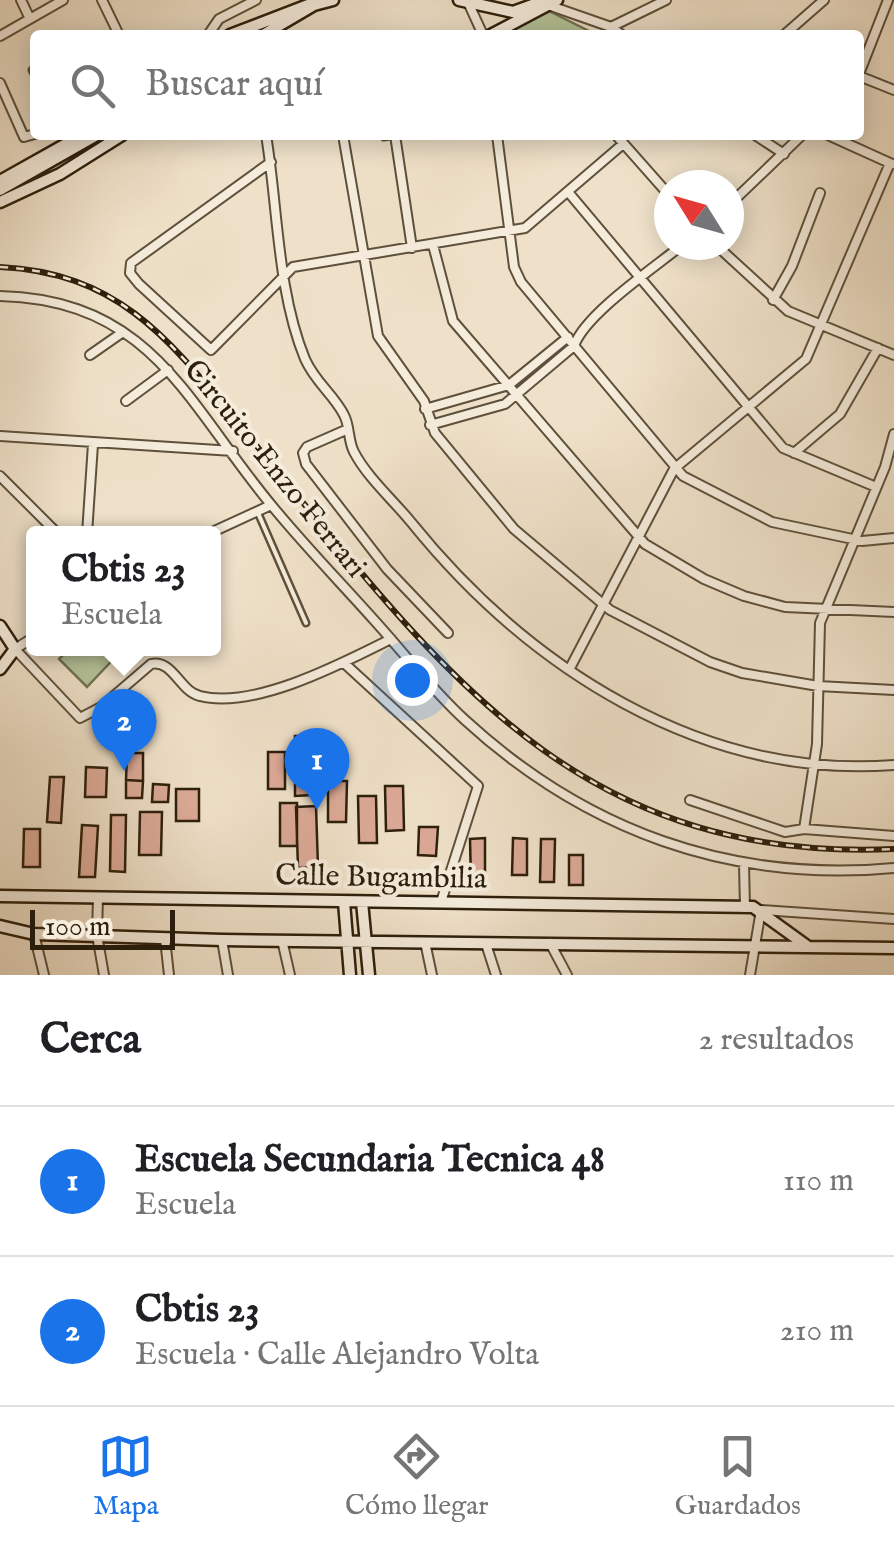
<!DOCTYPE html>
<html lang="es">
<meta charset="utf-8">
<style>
body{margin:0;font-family:"IM FELL English",serif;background:#f2f2f2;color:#202124}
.compass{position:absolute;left:654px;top:170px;width:90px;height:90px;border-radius:50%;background:#fff;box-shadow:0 5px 25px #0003;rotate:307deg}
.scale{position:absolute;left:30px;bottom:25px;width:145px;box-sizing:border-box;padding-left:10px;border:5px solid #2d1f0b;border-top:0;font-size:28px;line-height:35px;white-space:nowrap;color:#2d1f0b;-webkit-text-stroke:8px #f5ecdc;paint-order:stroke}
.you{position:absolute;left:412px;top:680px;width:35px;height:35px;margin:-25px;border:8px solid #fff;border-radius:50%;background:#1a73e8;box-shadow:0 0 0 15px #1a73e833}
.badge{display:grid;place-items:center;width:65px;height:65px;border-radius:50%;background:#1a73e8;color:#fff;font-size:32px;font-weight:700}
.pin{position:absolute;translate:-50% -82px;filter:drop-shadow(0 2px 5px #0008)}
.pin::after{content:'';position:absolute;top:52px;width:35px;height:30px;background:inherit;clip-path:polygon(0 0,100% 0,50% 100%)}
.popup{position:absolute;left:26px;top:526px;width:195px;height:130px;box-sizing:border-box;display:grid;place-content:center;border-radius:10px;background:#fff;filter:drop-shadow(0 2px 8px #0005);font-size:32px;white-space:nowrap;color:#757577}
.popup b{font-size:38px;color:#202124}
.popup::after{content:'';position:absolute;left:50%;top:100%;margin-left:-20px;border:20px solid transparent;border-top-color:#fff}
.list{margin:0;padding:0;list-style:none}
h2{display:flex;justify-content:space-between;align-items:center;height:130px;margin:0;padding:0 40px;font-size:42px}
h2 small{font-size:32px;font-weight:400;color:#757577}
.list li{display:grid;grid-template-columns:65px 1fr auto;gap:30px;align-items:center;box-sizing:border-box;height:150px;padding:0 40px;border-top:2px solid #e0e0e0}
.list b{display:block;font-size:38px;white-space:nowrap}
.list p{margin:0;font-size:32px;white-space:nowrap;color:#757577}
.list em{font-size:32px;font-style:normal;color:#757577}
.icon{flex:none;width:55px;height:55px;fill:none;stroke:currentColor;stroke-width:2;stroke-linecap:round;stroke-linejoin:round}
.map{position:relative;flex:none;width:894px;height:975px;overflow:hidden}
.search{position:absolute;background:#fff;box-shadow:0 5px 25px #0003;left:30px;right:30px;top:30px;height:110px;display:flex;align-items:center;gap:25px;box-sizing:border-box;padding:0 35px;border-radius:10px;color:#757577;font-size:38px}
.sheet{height:430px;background:#fff}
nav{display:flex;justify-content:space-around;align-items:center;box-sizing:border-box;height:140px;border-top:2px solid #e0e0e0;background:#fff;font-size:28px;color:#757577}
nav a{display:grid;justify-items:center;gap:5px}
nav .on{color:#1a73e8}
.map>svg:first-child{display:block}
.green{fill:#b5c399;stroke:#717152;stroke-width:2.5}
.building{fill:#dcaa97;stroke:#2d1f0b;stroke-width:2.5}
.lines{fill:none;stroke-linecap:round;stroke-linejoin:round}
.lane-casing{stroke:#5e503a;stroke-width:9}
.street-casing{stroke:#5e503a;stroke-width:12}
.secondary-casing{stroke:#2d1f0b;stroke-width:15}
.lane{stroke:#f5ecdc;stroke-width:4}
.street{stroke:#f5ecdc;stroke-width:8}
.secondary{stroke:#f5ecdc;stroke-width:10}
.rail-casing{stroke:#2d1f0b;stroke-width:6}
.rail{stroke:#f5ecdc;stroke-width:2.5;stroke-dasharray:8;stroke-linecap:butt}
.labels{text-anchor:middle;stroke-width:8;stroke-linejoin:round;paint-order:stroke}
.street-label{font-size:30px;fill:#2d1f0b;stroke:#f5ecdc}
</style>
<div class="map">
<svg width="894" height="975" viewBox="0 0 894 975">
<rect width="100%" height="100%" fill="#efe1c9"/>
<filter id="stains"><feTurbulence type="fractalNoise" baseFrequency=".002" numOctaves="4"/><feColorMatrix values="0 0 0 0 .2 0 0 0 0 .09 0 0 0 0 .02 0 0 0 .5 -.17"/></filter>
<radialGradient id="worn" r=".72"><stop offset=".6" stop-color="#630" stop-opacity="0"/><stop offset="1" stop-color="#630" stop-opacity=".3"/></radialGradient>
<path class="green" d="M547 10 597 35H504Z
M69 649V648L123 649 87 687 59 659Z"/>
<path class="building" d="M295 736H313V761H295Z
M268 752H285V789H268Z
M127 753H143V781L126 780Z
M86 767 107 768 106 797H85Z
M295 771H312V795L295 796Z
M50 777H64L61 823 47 822Z
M126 780 143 781 142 798H126Z
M328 781H347L346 822H328Z
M153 784 169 785 168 802H152Z
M385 786H403L404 830 386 831Z
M176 789H199V821H176Z
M358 796H376L377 843H359Z
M280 803H297V846H280Z
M316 806 318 867 298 868 296 807Z
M140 812H162L161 855H139Z
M111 815H126L125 872 110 871Z
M82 825 98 826 95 877H79Z
M419 827H438L436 856 418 855Z
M24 829H40V867H23Z
M485 838V883H471L470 839Z
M513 838 527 839V875H512Z
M541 839H555L554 882H540Z
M569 855H583V885H569Z"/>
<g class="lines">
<defs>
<path id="lane" d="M32 70 35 76
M384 137 396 135
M258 513 306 623"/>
<path id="street" d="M21 0 30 19
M102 0 119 35
M467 0 483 35
M548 5 611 27 622 35
M611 27 666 0
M208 35 219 19 256 0
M784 35 824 0
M0 36 63 0
M859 74 888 0
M859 76 894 90
M0 83 24 137 35 134
M266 135C278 207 277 291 305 359 315 382 334 395 344 415 350 426 348 441 354 452 367 477 393 500 411 522 528 667 701 780 894 765
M343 135 378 336 424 401 435 433 514 529 610 610 710 662 742 673 818 686 894 690
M395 135 412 248
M497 135 514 267 521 282 683 476 772 522 862 541 894 538
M616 135 669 195
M755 135 784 154
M828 135 892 164
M271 162 131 263 130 273 139 284 211 350 293 267 525 228 623 144
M569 193 783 448 876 487
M729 205 802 135
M433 245 453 321 645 544 704 579 744 596 785 607 894 612
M716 245 788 311 894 355
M0 296C154 300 188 406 273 507 305 546 340 582 374 620 404 653 432 690 465 720 586 831 730 883 894 868
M773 300 792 266 820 193
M90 355 123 332
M126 401 168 370
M425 409 509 385 568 337
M430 425 505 404 574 346C585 314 654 268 682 245
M348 429 307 447 303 453 306 464 387 569 448 633
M0 436 233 451
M794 453 840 414 878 348
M0 476 58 534
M87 534 93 444
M208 534 271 505
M34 637 15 649 80 718 101 707 151 664C173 659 180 692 200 696 254 710 343 663 391 639
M344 663 478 786 441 902
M569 670 674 469 806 359 890 163
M690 800 785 832 804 829 894 836
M804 829 817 744 820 623 885 467 894 434
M744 865 745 908
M98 897 97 935 104 975
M34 934 44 975
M165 939 169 975
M222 940 228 975
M282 940 290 975
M425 942 432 975
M550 943 567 975
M486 944 496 975
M750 975 761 910 894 919"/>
<path id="secondary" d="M459 0 513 12 546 0
M230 35 321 0
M263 35 314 5 333 0
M491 35 557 0
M0 181 82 135
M0 190 97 135
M0 202 60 174 122 135
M0 626 15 649 0 669
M0 896 753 907 807 946
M344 902 350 975
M362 902 369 975
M0 926 34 934 222 940 894 948"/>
</defs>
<use href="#lane" class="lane-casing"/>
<use href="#street" class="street-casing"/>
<use href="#secondary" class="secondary-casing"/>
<use href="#lane" class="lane"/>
<use href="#street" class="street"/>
<use href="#secondary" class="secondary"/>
<defs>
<path id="rail" d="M0 267C127 273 177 350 251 439 436 663 571 863 894 849"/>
</defs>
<use href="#rail" class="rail-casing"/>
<use href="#rail" class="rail"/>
</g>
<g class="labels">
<g class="street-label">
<text transform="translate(276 468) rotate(51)" y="10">Circuito Enzo Ferrari</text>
<text transform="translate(381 876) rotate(1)" y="10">Calle Bugambilia</text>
</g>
</g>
<rect width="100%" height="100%" filter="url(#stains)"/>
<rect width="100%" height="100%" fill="url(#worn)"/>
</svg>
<svg class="compass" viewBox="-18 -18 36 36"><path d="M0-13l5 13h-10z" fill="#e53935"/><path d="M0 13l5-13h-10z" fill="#757577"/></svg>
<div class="scale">100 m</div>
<div class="you"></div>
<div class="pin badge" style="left:317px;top:810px">1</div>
<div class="pin badge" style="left:124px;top:771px">2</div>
<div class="popup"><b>Cbtis 23</b>Escuela</div>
<div class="search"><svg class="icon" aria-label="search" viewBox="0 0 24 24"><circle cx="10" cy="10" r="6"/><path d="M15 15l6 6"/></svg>Buscar aquí</div>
</div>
<section class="sheet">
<h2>Cerca<small>2 resultados</small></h2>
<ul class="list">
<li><span class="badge">1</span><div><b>Escuela Secundaria Tecnica 48</b><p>Escuela</p></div><em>110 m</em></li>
<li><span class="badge">2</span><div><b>Cbtis 23</b><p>Escuela · Calle Alejandro Volta</p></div><em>210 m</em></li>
</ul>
</section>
<nav>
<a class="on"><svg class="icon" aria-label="map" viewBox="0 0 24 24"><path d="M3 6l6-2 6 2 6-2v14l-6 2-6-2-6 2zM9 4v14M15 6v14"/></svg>Mapa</a>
<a><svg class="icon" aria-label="directions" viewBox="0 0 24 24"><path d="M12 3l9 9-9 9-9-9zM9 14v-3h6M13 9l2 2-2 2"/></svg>Cómo llegar</a>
<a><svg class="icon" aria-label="saved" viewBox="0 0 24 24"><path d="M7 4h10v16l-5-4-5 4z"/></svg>Guardados</a>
</nav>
